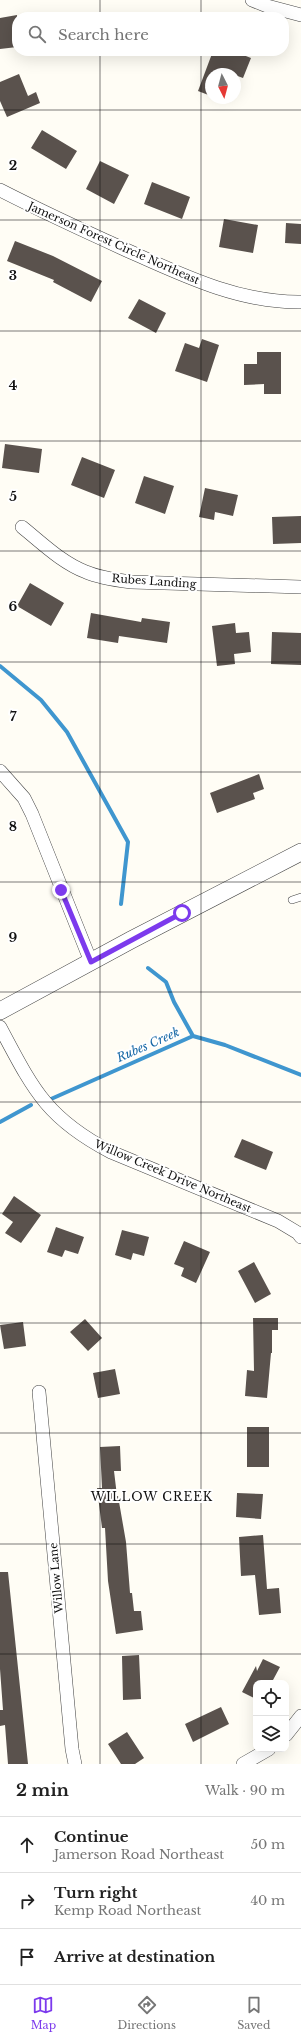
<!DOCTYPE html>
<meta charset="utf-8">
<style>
body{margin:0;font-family:"Libre Baskerville",serif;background:#f2f2f2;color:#222}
.controls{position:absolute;right:12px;bottom:12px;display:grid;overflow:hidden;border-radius:8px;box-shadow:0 4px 16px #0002}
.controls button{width:36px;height:36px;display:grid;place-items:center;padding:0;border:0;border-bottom:1px solid #e0e0e0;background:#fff;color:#222;font:20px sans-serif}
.compass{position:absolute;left:205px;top:68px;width:36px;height:36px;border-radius:50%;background:#fff;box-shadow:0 4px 16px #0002;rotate:174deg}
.stop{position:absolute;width:12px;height:12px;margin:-9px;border:3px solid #7c3aed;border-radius:50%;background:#fff}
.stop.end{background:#7c3aed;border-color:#fff;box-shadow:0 1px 4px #0008}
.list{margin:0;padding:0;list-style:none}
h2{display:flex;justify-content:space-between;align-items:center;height:52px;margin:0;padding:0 16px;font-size:17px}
h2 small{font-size:13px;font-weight:400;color:#767676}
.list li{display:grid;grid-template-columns:26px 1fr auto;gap:12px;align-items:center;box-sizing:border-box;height:56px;padding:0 16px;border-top:1px solid #e0e0e0}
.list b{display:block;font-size:15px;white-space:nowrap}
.list p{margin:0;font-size:13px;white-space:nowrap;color:#767676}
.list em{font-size:13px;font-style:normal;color:#767676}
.icon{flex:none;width:22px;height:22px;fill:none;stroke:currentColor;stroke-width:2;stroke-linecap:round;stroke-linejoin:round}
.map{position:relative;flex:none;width:301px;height:1764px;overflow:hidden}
.search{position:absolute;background:#fff;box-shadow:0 4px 16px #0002;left:12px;right:12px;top:12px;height:44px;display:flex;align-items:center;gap:10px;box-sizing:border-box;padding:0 14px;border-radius:16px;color:#767676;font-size:15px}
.sheet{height:220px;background:#fff}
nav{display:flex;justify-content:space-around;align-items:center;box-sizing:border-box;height:56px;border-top:1px solid #e0e0e0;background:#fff;font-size:11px;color:#767676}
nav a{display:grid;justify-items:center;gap:2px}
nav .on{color:#7c3aed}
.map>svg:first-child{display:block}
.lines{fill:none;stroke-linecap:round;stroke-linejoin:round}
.stream{stroke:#3f96cf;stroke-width:4}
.building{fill:#5a524d}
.service-casing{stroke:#444;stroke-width:8}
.minor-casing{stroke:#444;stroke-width:14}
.tertiary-casing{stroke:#444;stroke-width:18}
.service{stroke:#fff;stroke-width:7}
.minor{stroke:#fff;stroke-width:13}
.tertiary{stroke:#fff;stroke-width:17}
.route{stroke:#7c3aed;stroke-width:5}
.grid{fill:none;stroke:#111;stroke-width:1;stroke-opacity:0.55}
.labels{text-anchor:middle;stroke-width:4;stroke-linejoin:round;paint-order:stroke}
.street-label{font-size:11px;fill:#111;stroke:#fff}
.water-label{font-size:12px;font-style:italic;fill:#1768a6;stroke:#fff}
.neighbourhood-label{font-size:12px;letter-spacing:1px;fill:#111;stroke:#fff}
.grid-label{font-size:13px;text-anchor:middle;font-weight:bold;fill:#111;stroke:#fff;stroke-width:4;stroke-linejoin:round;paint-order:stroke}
</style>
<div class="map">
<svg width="301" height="1764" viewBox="0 0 301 1764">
<rect width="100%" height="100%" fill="#fffdf5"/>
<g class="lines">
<path class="stream" d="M0 666 41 700 67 732 128 842 121 904
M148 968 166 982 174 1002 193 1036
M51 1099 193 1036 225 1045 301 1075
M0 1122 31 1105"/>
</g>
<path class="building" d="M17 15V47L0 49V18Z
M213 51H233L251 58 243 78 221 70 219 74H211V96L198 91Z
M19 74 28 96 36 92 40 103 7 117 0 101V82Z
M42 130 77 151 66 169 31 148Z
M100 161 129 175 114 204 86 189Z
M152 182 190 197 182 219 144 204Z
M224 219 258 225 253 253 219 247Z
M286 223 301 224V244L285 243Z
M15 241 53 256 102 281 91 302 53 282 54 280 7 261Z
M139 299 166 313 156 333 128 318Z
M202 339 219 345 207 382 175 371 185 343 199 348Z
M257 352H281V394H264V384L244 385V364H257Z
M5 444 42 449 39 473 2 468Z
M82 457 115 470 104 498 71 485Z
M144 476 174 486 165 514 135 503Z
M205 488 238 495 233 516 215 512 214 520 199 517Z
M301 516V543L273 544 272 517Z
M30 583 64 603 51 626 17 606Z
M91 613 141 622 142 618 170 622 167 643 119 636 118 643 87 638Z
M235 623 236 633 249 632 251 652 234 654 235 664 217 666 212 626Z
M272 632 301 633V665L271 664Z
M259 774 264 789 253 793 255 799 217 813 210 793Z
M242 1139 273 1152 266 1170 234 1157Z
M14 1196 41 1215 21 1243 5 1233 13 1222 2 1214Z
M56 1227 84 1237 78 1254 65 1250 62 1257 47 1252Z
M122 1230 149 1237 144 1256 133 1253 131 1260 115 1255Z
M184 1241 210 1252 196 1283 181 1276 184 1268 174 1264Z
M254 1262 271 1294 255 1303 238 1271Z
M253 1318H278V1330H272V1353H271L267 1398 245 1396 247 1370 254 1371Z
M85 1319 102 1338 88 1351 70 1332Z
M23 1322 26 1346 4 1349 0 1325Z
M115 1369 120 1394 98 1398 93 1373Z
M247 1427H269V1467H247Z
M120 1446 121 1471H114L117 1496H118L126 1542 130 1593H132L134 1611H141L143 1630 116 1634 108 1581 105 1528H102L97 1488H102L100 1447Z
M237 1493 263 1494 261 1519 236 1517Z
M263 1535 267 1589 279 1588 281 1613 259 1615 255 1575 241 1576 239 1537Z
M0 1572H8L28 1764H8L5 1725 0 1726V1710H3L0 1669Z
M139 1655 141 1699 123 1700 122 1656Z
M263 1659 280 1667 273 1680 279 1683H256V1699L242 1692 256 1666 257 1671Z
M221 1707 229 1724 193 1742 185 1724Z
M127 1732 144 1758 135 1764H121L108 1744Z"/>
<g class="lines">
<defs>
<path id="service" d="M292 900 301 897"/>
<path id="minor" d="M252 0 267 6 301 15
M0 190C41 211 82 230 124 249 180 274 238 303 301 302
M22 527C42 543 62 563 86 572 100 578 116 580 131 582L301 587
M0 771 24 798 32 814 91 962
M0 1027C33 1089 46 1118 111 1152L278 1221 298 1233 301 1237
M39 1392 72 1749 75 1764
M286 1735 301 1716
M243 1764 269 1749"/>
<path id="tertiary" d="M0 1011 131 940 301 852"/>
</defs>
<use href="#service" class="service-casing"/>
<use href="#minor" class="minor-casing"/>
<use href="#tertiary" class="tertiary-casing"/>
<use href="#service" class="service"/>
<use href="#minor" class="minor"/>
<use href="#tertiary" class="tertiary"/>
</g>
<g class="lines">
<path class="route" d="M61 890 91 962 182 913"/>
</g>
<path class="grid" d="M100 0V17M201 0V17M100 51V1764M201 51V1764M0 110H301M0 220H301M0 331H301M0 441H301M0 551H301M0 662H301M0 772H301M0 882H301M0 992H301M0 1102H301M0 1213H301M0 1323H301M0 1433H301M0 1544H301M0 1654H301"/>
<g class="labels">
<g class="street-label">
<text transform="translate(114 243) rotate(24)" y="4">Jamerson Forest Circle Northeast</text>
<text transform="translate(154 581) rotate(4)" y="4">Rubes Landing</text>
<text transform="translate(173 1176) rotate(23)" y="4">Willow Creek Drive Northeast</text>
<text transform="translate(56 1578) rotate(-95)" y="4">Willow Lane</text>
</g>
<g class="water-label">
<text transform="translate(148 1045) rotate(-24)" y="4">Rubes Creek</text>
</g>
<g class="neighbourhood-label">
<text x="152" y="1501">WILLOW CREEK</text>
</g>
</g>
<g class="grid-label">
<text x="13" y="170">2</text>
<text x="13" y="280">3</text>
<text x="13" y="390">4</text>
<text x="13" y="501">5</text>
<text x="13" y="611">6</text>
<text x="13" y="721">7</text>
<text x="13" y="831">8</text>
<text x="13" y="942">9</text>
</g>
</svg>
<div class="controls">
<button><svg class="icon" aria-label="locate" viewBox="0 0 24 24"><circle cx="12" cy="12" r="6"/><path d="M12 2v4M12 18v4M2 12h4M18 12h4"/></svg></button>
<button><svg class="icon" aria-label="layers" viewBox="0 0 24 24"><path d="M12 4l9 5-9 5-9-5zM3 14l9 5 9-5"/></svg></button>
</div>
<svg class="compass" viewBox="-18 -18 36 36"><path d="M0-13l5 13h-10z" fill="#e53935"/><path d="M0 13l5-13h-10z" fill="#767676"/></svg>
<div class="stop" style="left:182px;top:913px"></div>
<div class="stop end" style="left:61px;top:890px"></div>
<div class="search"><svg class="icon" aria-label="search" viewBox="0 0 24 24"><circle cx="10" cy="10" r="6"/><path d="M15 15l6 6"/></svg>Search here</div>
</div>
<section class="sheet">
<h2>2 min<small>Walk · 90 m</small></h2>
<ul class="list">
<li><svg class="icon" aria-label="ahead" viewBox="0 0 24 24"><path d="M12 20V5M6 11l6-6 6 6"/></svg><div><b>Continue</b><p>Jamerson Road Northeast</p></div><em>50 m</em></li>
<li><svg class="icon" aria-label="right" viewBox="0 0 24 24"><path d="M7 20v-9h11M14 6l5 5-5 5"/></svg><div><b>Turn right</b><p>Kemp Road Northeast</p></div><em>40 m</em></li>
<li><svg class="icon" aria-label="arrive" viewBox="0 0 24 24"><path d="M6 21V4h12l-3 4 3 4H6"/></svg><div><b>Arrive at destination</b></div></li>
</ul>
</section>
<nav>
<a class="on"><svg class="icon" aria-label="map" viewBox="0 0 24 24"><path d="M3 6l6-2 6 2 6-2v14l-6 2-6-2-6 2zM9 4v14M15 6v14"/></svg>Map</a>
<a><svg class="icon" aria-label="directions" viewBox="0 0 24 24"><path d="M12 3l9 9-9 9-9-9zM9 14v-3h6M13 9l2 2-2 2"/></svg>Directions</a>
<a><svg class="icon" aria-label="saved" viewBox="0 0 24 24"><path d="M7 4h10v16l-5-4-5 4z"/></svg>Saved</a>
</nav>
